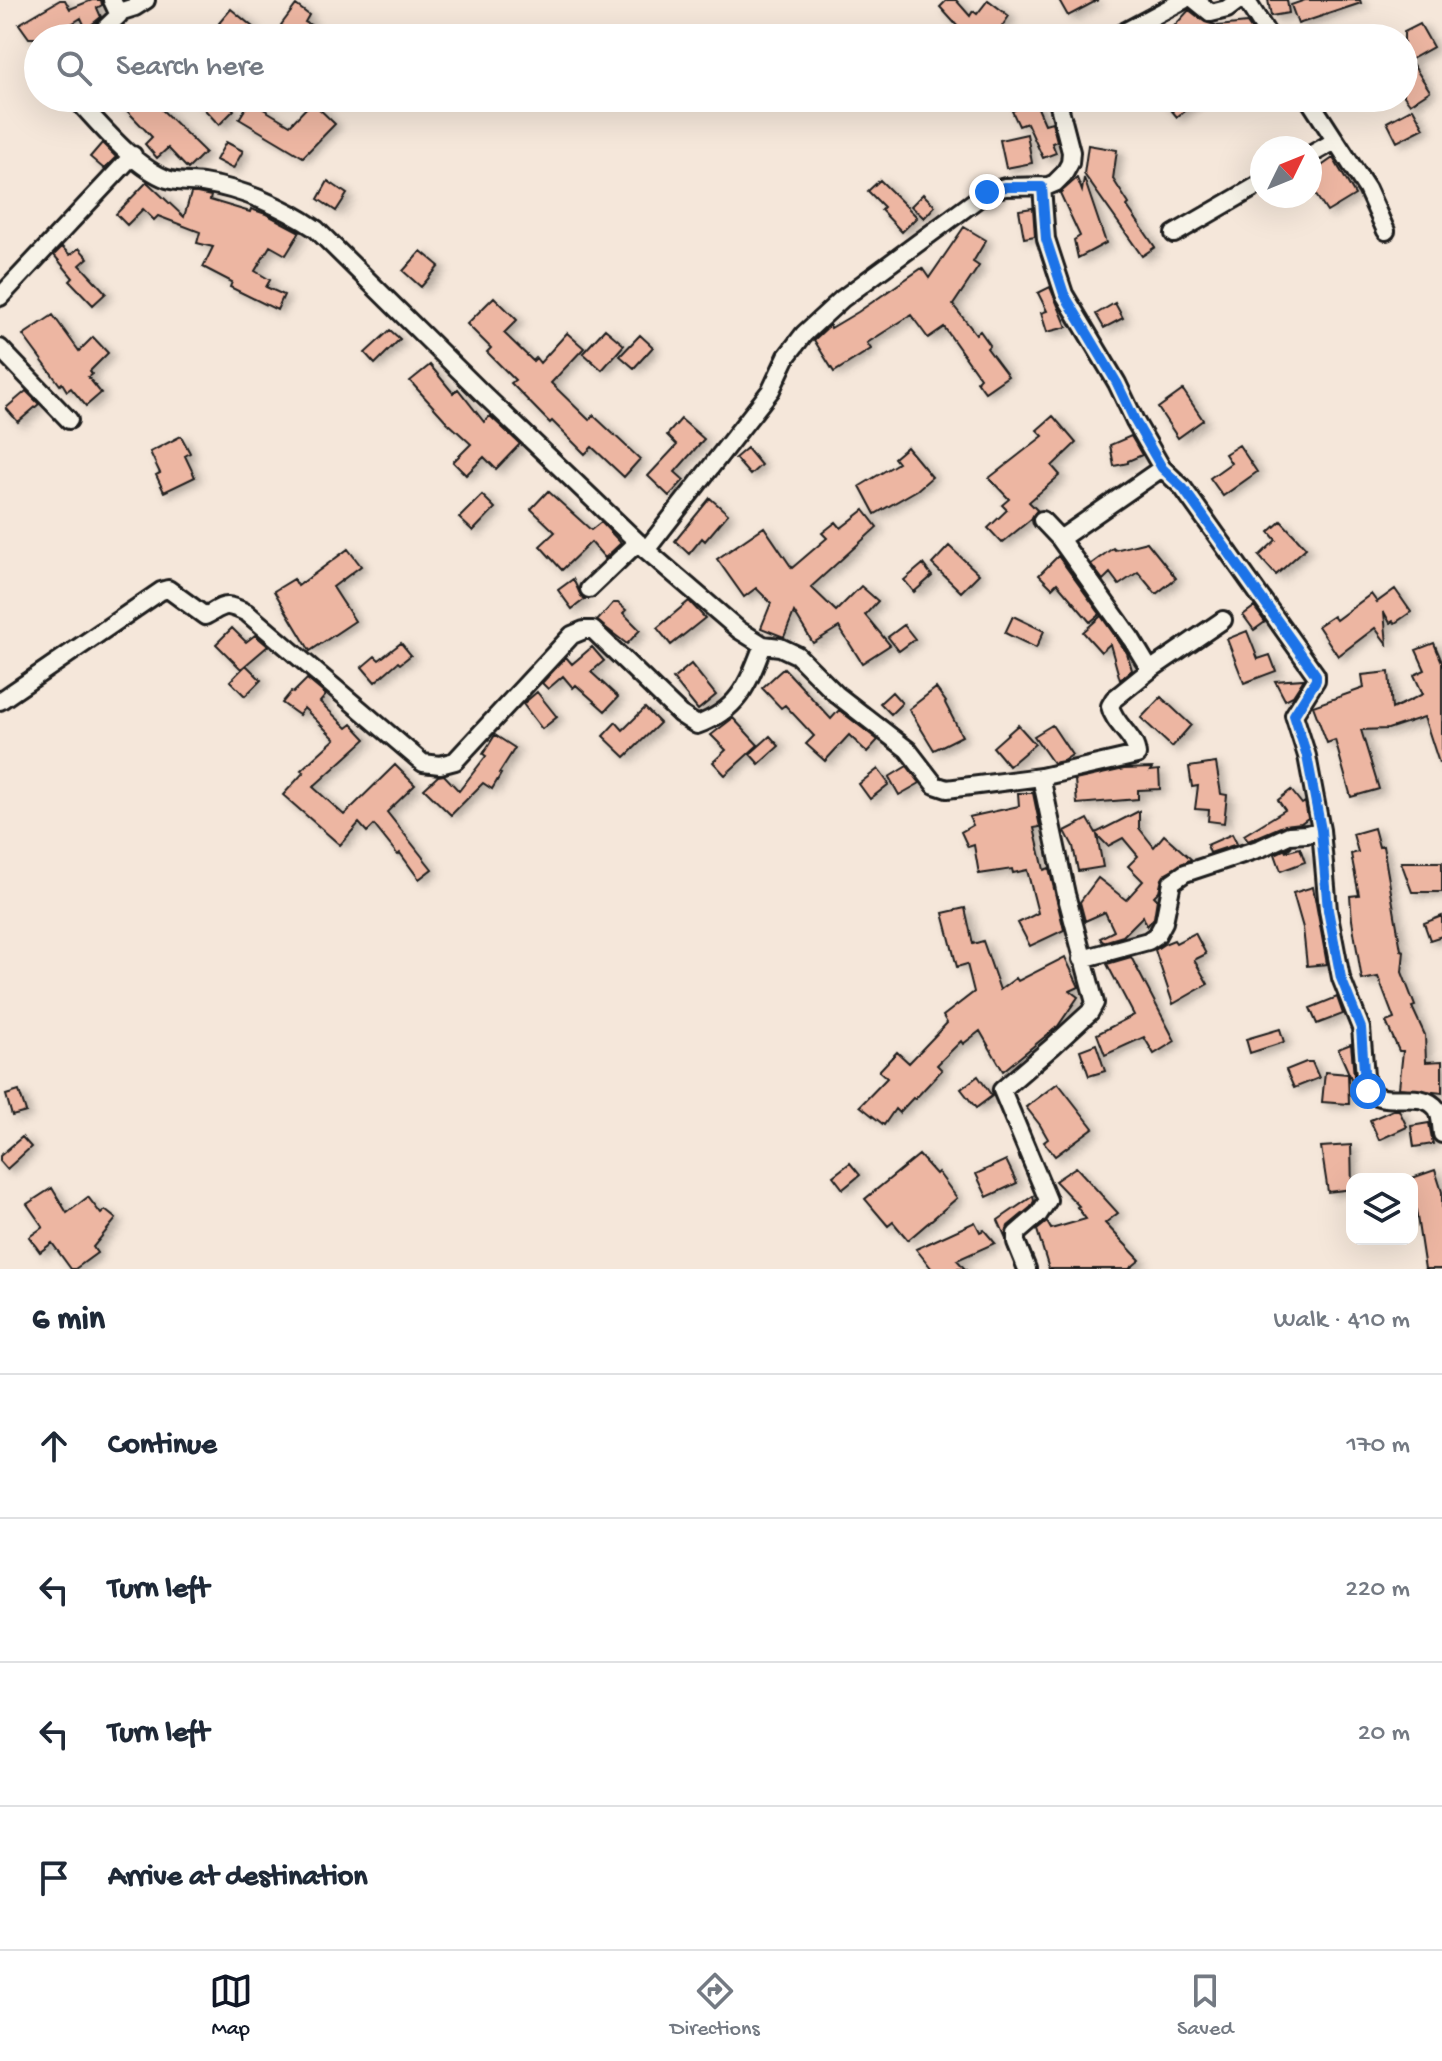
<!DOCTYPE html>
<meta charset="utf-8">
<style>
body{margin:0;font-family:"Gochi Hand",sans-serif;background:#f6f6f7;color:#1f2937}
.controls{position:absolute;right:24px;bottom:24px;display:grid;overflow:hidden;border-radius:16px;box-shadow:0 8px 32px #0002}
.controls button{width:72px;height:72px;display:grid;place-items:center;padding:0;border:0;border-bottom:2px solid #e0e1e3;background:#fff;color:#1f2937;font:40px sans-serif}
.compass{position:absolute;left:1250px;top:136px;width:72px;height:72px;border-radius:50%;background:#fff;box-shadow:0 8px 32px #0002;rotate:47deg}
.stop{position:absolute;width:24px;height:24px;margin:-18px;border:6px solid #1a73e8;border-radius:50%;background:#fff}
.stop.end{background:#1a73e8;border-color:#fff;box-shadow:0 2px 8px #0008}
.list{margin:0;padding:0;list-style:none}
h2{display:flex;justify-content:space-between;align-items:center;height:104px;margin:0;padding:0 32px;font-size:34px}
h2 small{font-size:26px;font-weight:400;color:#747a83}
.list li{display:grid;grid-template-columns:52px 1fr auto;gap:24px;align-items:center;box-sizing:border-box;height:144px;padding:0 32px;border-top:2px solid #e0e1e3}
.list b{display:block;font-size:30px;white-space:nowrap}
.list em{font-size:26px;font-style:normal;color:#747a83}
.icon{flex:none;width:44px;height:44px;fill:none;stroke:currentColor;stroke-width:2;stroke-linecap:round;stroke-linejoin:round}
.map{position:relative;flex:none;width:1442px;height:1269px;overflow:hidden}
.search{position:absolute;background:#fff;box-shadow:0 8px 32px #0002;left:24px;right:24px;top:24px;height:88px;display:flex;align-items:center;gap:20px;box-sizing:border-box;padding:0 28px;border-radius:44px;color:#747a83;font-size:30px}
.sheet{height:680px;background:#fff}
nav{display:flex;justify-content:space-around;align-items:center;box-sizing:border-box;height:112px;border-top:2px solid #e0e1e3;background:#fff;font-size:22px;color:#747a83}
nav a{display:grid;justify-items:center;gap:4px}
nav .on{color:#111827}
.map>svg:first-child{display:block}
.building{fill:#edb6a2;stroke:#1c1c1c;stroke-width:2;filter:url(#shadow)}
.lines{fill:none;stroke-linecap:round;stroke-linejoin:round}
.street-casing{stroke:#1c1c1c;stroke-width:22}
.street{stroke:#f7f3e8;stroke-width:16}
.route{stroke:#1a73e8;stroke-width:10}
</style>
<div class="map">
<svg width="1442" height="1269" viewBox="0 0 1442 1269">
<defs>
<filter id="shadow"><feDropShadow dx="5.5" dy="3.5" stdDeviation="4" flood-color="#0004"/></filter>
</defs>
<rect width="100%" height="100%" fill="#f5e7da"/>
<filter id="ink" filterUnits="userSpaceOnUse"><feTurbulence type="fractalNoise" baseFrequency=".0125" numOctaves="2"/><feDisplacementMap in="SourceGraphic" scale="16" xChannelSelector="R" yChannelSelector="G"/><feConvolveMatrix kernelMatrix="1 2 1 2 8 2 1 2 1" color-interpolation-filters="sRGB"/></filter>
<g filter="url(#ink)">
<path class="building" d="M60 0H65L70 9 92 0H101L102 5 97 8 101 17 86 29 81 18 49 38H29L19 24Z
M947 0H956L970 16 973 11 977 14 988 0 1009 16 994 38H968L940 7Z
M1059 0H1098L1068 16Z
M1268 0H1287L1289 13 1271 16Z
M1305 0H1360L1361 3 1298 24 1291 5Z
M296 5 309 15 305 22 334 38H300L281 25Z
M231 9 254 28 246 38H238L219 23Z
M1189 10 1205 22 1218 26 1247 23 1257 38H1163Z
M1420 24 1433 47 1410 60 1430 91 1410 104 1404 96V32Z
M115 98H150L205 152 188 169 168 148 157 158 145 144 152 137Z
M194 98H222L234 110 219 125Z
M1161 98H1199L1177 117Z
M250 101 290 125 312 102 335 124 303 157 239 119Z
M1035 101 1045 124 1052 122 1057 141 1052 143 1056 153 1043 158 1027 123 1019 126 1012 111Z
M1413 108 1424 128 1397 142 1387 122Z
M1027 134 1032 163 1006 168 1000 140Z
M226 142 243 151 233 169 216 160Z
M102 143 116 157 104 169 90 157Z
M1088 145 1117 150 1113 179 1129 204 1127 206 1155 247 1142 256 1084 174Z
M1333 158 1355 195 1327 212 1310 186V174Z
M1077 178 1082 191 1084 178 1106 243 1078 258 1074 240 1080 236 1060 193Z
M880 180 917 217 902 232 881 210 884 207 868 191Z
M328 181 347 194 336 211 318 199Z
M147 182 184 217 191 193H197L211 196 210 200 250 212 251 209 266 214 300 232 286 255 270 246 255 271 270 280 266 287 284 295 277 310 230 287 232 282 203 267 213 247 197 243 200 232 158 216 154 220 143 209 127 225 116 214Z
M923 194 935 206 924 218 911 206Z
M1033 208 1035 236 1024 238 1019 210Z
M964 227 986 240 973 262 979 266 953 305 976 334 980 331 990 345 987 348 1008 376 985 392 977 381 980 378 944 327 928 338 911 315 867 343 871 349 834 372 814 340 830 325 831 328 858 312 922 268 929 278Z
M62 247 70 255 79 248 88 258 80 265 106 293 93 305 70 281 73 278 54 255Z
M421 251 439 266 421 287 403 271Z
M1050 287 1067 327 1047 332 1041 313 1047 311 1038 293Z
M494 297 517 320 504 333 533 361 536 358 540 363 567 333 584 348 551 383 589 420 593 415 640 459 624 477 592 447 585 454 552 421 550 423 511 383 515 380 487 352 491 348 467 324Z
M1115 303 1123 318 1104 328 1096 314Z
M53 315 79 351 93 337 108 353 90 371 92 374 88 377 101 393 86 406 71 388 67 391 62 383 60 385 23 335Z
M605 329 624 345 602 370 583 353Z
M390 330 400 339 375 364 365 353Z
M640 335 653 347 634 368 620 356Z
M430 365 453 393 458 389 484 422 490 416 520 444 496 469 484 457 466 475 453 462 471 444 447 422 410 381Z
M1183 390 1203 420 1178 438 1158 408Z
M26 391 39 404 18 422 6 408Z
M1053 416 1076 443 1052 466 1060 475 1029 502 1037 510 1031 519 1002 543 988 528 1007 510 1002 505 1009 499 989 478 1043 436 1037 430Z
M681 419 704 439 675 472 684 480 669 496 648 476 677 445 667 435Z
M181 436 190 453 185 456 195 477 164 492 156 475 160 473 150 452Z
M1131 436 1142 455 1128 461V463L1114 466 1110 445Z
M1239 445 1257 472 1223 496 1210 478 1231 463 1225 454Z
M907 447 932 477 917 490 875 514 860 486 898 463 894 458Z
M747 448 761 465 750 475 735 458Z
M548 491 591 530 601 522 621 543 605 558 591 542 562 570 540 546 555 532 531 509Z
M482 495 495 508 473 531 459 518Z
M710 498 728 514 705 541 702 538 689 554 675 541Z
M864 510 877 527 811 587 836 611 861 586 878 601 865 615 890 645 862 663 839 627 813 643 794 612 784 637 761 628 771 603 756 588 744 597 717 559 764 527 792 568 827 538 822 533 836 522 841 528Z
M1281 521 1306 548 1276 575 1259 556 1276 540 1269 532Z
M1147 542 1176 578 1156 594 1138 572 1119 585 1110 573 1103 580 1091 564 1113 548 1115 550Z
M949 546 979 574 961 592 932 564Z
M348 549 361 566 333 587 355 621 310 651 274 591 294 579 298 586Z
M1058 556 1100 614 1090 622 1057 583 1052 588 1039 575Z
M923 564 932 576 914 592 904 580Z
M573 579 581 596 585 599 572 609 558 590Z
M1395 589 1411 612 1395 623 1393 621 1390 623 1384 612 1387 644 1375 628 1338 656 1318 626 1333 616 1336 620 1371 594 1377 602Z
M689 601 705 618 671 645 657 628Z
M613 603H618L626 610 623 613 640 630 627 644 597 621Z
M1254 607 1265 622 1254 630 1243 615Z
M1013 616 1044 631 1036 648 1005 633Z
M1101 616 1127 653 1132 670 1120 680 1110 644 1101 652 1083 632Z
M904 625 915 639 899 651 888 637Z
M232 628 246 642 255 635 268 646 241 669 216 644Z
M1247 631 1258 659 1270 655 1276 671 1244 683 1227 639Z
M401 643 411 655 400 664 398 662 375 682 362 667 375 656 379 660Z
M1434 643 1442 662V762L1439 763 1424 717 1388 729 1361 730 1379 789 1351 797 1335 740 1327 743 1313 706 1364 688 1362 675 1389 672 1392 709 1423 694 1414 675 1425 670 1416 650Z
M592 647 604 661 591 672 618 697 605 711 576 685 573 688 563 676 548 689 542 683 566 657 572 664Z
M691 664 716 695 698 710 673 679Z
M246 665 261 680 245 696 230 681Z
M784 668 831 719 839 710 878 740 867 752 849 735 825 761 806 744 814 736 785 705 781 708 762 688Z
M307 679 326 695 320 702 347 728 352 724 366 739 313 787 344 815 395 765 415 785 387 812 432 869 419 879 400 853 398 855 374 825 367 832 359 823 340 845 283 795 304 772 301 770 335 739 304 708 299 715 282 703 291 692 293 693Z
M1304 679 1293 696 1285 700 1275 681Z
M936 688 946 702 945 703 962 736 934 750 909 709Z
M537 692 557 717 542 729 523 704Z
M892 692 902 703 891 714 880 703Z
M1161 697 1191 725 1172 747 1141 718Z
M645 708 660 723 625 757 603 736 616 722 623 730Z
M733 718 758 745 725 775 713 762 726 750 711 735Z
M1018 725 1035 744 1009 766 993 747Z
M1052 725 1072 755 1063 761 1053 763 1034 736Z
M495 735 515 748 499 773 501 774 492 789 483 783 451 815 424 789 438 776 444 775 459 791 486 756 483 754Z
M770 736 779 746 759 764 750 754Z
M1216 763 1221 794 1227 795 1224 823 1208 821 1209 810 1195 809 1198 786 1192 787 1189 767Z
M907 766 920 783 899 795 889 777Z
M1152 768 1150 771 1159 770 1160 789 1138 790V799L1077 804 1075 780 1124 769Z
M878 769 889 784 870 799 859 784Z
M1291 790 1302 804 1305 802 1308 818 1301 823 1285 825 1248 841 1244 835 1285 810 1278 800Z
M1018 793H1033L1040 827 1034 828 1044 870 1049 868 1064 930 1030 946 1018 923 1038 913 1027 870 1013 873 1012 869 979 874 974 845 968 847 961 832 973 825 969 817 1019 806Z
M1139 811V828L1154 847 1164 835 1191 859 1166 873 1162 879 1159 891 1154 896 1157 899 1154 918 1147 926 1143 916 1123 936 1103 942 1100 938 1114 931 1105 912 1085 921 1080 902 1098 878 1126 900 1143 881 1128 866 1138 856 1123 838 1108 846 1097 835 1103 867 1078 871 1073 846 1065 831 1088 819 1096 833Z
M1374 828 1379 847 1383 846 1401 950 1404 951 1402 972 1415 1006 1412 1007 1425 1035 1426 1062 1442 1061V1093L1399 1088 1403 1051H1399L1386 1022 1394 1019 1378 977 1362 980 1352 920 1350 896 1359 895 1351 854 1358 852 1353 834Z
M1232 834 1237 844 1210 853 1207 845Z
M1292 846 1285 852 1300 848 1305 862 1281 871 1275 854Z
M1401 862H1442V892H1412Z
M1313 887 1327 964 1307 966 1303 928 1293 893Z
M965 908 973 944 983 941 1000 990 1016 978 1018 981 1065 957 1079 987 1070 991 1078 997 1058 1026 1003 1071 980 1031 963 1044 961 1041 937 1065 942 1070 915 1099 913 1098 899 1113 895 1109 884 1125 860 1106 887 1078 879 1071 897 1052 909 1063 947 1023 943 1016 974 992 967 964 957 967 943 913Z
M1442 916V936L1430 940 1424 923Z
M1195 933 1206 954 1194 960 1208 984 1173 1004 1155 950 1164 944 1174 940 1176 943Z
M1131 957 1175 1041 1154 1054 1144 1037 1105 1055 1097 1034 1134 1015 1107 964Z
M1337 997 1343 1014 1317 1024 1310 1008Z
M1280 1029 1284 1042 1250 1053 1246 1039Z
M1096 1044 1105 1071 1089 1076 1080 1050Z
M1351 1044 1355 1087 1338 1049Z
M1306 1062H1312L1319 1078 1294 1088 1286 1070Z
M1325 1072 1348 1074 1349 1104 1322 1102Z
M978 1076 992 1096 976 1108 961 1089Z
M1058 1083 1093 1128 1055 1156 1044 1142 1048 1139 1040 1125 1026 1107Z
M19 1091 26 1112 12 1116 6 1095Z
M1393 1110H1399L1407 1127 1379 1140 1370 1120Z
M1429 1123 1433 1144 1414 1147 1411 1126Z
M22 1137 31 1147 7 1169 0 1161V1156Z
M1351 1145 1352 1189 1328 1192 1321 1147Z
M919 1155 936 1174 938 1172 957 1198 908 1240 893 1222 888 1226 865 1199Z
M1006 1160 1017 1183 987 1197 976 1174Z
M850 1163 860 1175 843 1189 833 1176Z
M1076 1167 1118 1213 1105 1223 1140 1260 1129 1269H1049L1037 1230 1047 1222 1051 1229 1086 1219 1077 1207 1079 1206 1055 1181Z
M1435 1170 1442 1192V1269H1425L1416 1210H1412V1178Z
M52 1188 67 1213 88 1197 101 1214 105 1210 116 1219 93 1247 97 1253 75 1269H71L52 1243 40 1252 29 1237 43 1227 27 1204Z
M1033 1196 1034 1201 1031 1207 1008 1226 1005 1236 998 1220Z
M975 1222 980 1232 984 1230 995 1243 957 1260 965 1269H932L916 1249Z"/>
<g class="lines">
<defs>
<path id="street" d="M1195 0 1211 13 1227 9 1239 0
M1246 0 1270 38
M119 12 135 7 146 0
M95 38 119 15 112 0
M1113 38 1184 0
M75 98C99 123 134 167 167 179 179 183 191 181 203 183 242 189 284 207 316 229L482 393 646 550 739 630 763 645 780 647 797 655 836 694 908 750 935 785 947 789 1041 777 1137 755C1136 736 1114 725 1110 706L1114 699 1150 670 1132 640 1060 539 1042 520
M1308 98 1367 189 1386 231
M1310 155 1335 141
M1042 187 1046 239 1064 294 1117 383 1135 421 1162 468 1183 488 1316 675V680L1294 715 1307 756 1321 830
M1174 234 1262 183
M0 297 133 155
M0 348 69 420
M1060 539 1162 468
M646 550 771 390 787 356 804 334 842 299 987 192 1005 187 1048 186 1055 183 1064 174 1070 163 1071 152 1057 98
M589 589 638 542
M1150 670 1223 620
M0 701 161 591 168 589 205 616C226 605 224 602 247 613L423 763 440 765 455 761 572 635 584 630H593L680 714 697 725C739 710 748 684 763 645
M1082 959 1148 941 1157 935 1164 922 1172 882 1185 873 1261 848 1289 835 1307 834 1321 830 1328 910 1341 978 1361 1028 1366 1088C1382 1110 1421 1087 1437 1109 1441 1116 1441 1126 1442 1134
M1027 1269 1016 1242V1234L1039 1214 1048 1200 1002 1090 1053 1046 1090 1012 1095 1003 1066 894 1041 777"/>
</defs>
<use href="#street" class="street-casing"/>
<use href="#street" class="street"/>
</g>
</g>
<g class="lines" filter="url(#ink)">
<path class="route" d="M987 192 1005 187H1042L1046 239 1064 294 1117 383 1135 421 1162 468 1183 488 1316 675V680L1294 715 1307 756 1321 830 1328 910 1341 978 1361 1028 1365 1085 1368 1091"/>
</g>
</svg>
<div class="controls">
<button><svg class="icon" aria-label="layers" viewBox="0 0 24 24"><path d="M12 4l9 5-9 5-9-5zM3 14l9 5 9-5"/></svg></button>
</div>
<svg class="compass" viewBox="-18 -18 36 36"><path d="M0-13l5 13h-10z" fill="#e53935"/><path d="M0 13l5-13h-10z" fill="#747a83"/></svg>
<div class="stop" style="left:1368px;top:1091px"></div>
<div class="stop end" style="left:987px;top:192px"></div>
<div class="search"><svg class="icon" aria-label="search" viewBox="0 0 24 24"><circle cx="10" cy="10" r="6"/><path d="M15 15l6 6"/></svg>Search here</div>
</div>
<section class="sheet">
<h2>6 min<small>Walk · 410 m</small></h2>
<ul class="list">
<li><svg class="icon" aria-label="ahead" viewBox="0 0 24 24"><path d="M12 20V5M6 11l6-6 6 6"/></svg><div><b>Continue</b></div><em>170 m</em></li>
<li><svg class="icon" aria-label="left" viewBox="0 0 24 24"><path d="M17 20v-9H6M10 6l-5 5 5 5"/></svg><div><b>Turn left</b></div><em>220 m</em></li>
<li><svg class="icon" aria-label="left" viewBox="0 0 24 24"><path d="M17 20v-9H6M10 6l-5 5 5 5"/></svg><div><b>Turn left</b></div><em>20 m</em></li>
<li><svg class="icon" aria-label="arrive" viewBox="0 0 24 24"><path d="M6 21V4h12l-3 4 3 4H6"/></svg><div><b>Arrive at destination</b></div></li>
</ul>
</section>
<nav>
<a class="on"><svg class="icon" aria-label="map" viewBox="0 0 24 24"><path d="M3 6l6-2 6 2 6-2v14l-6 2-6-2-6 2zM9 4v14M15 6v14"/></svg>Map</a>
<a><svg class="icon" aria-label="directions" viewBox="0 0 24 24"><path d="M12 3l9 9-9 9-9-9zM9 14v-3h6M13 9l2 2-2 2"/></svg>Directions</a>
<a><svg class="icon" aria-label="saved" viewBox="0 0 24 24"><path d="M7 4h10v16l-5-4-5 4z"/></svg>Saved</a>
</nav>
